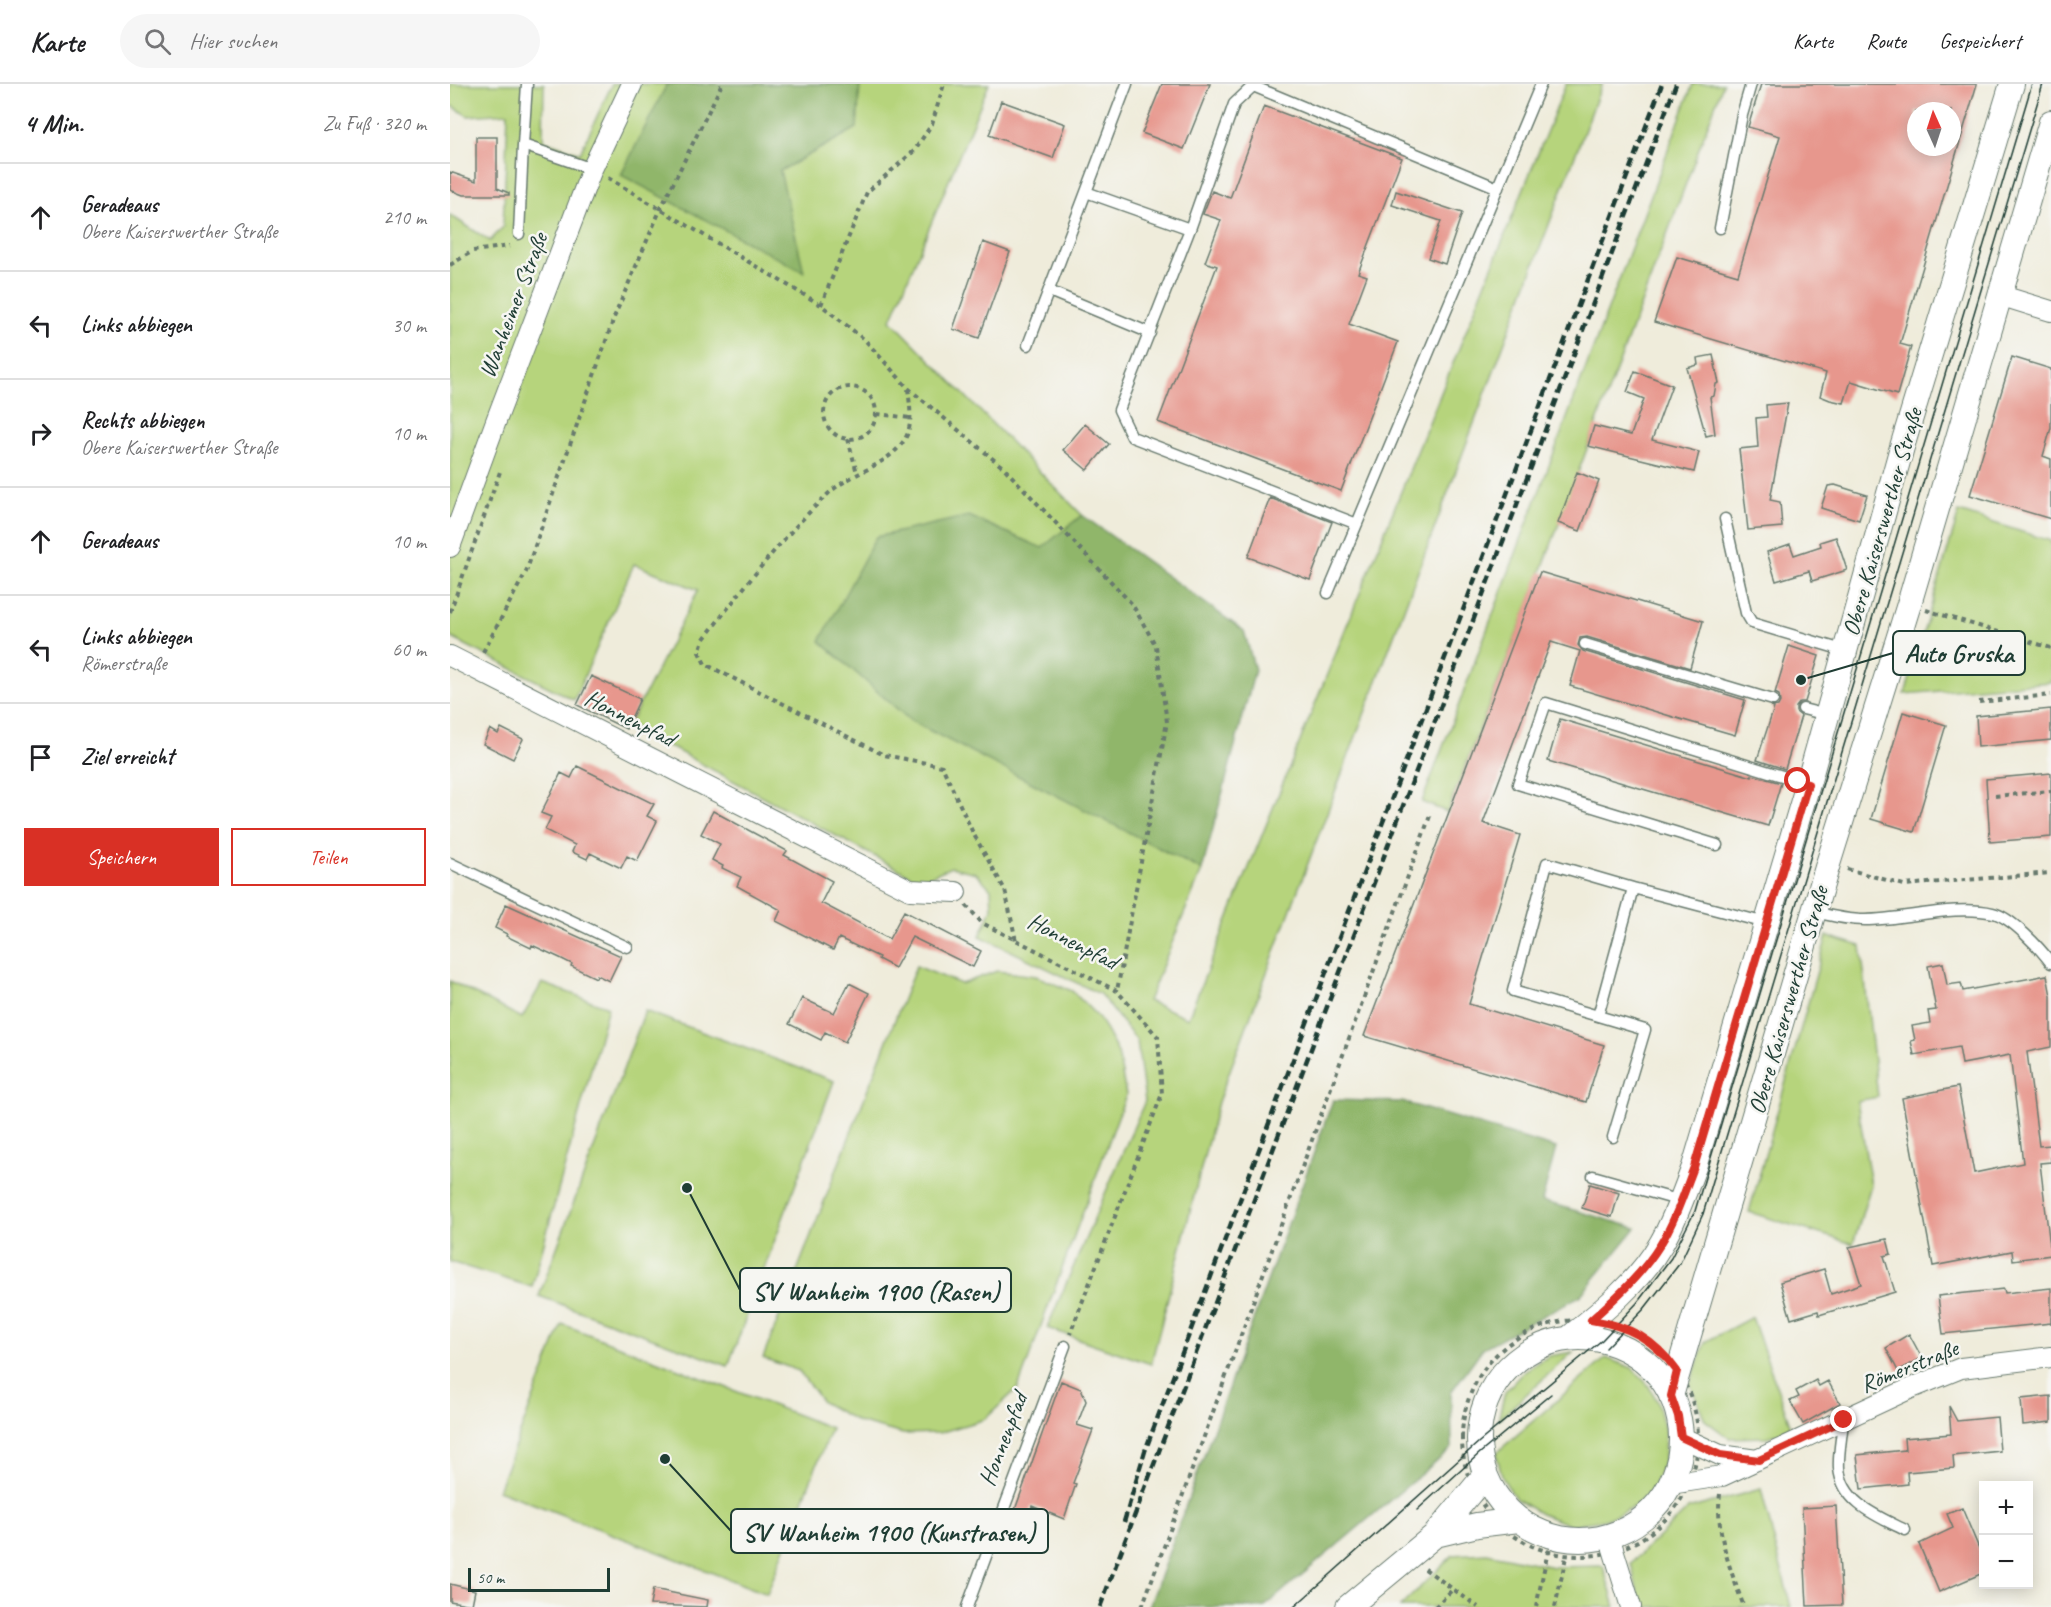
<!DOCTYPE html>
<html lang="de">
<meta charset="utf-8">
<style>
body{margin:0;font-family:Caveat,sans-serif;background:#f6f6f6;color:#202124}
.controls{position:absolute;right:18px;bottom:18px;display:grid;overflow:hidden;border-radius:0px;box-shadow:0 3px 15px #0003}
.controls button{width:54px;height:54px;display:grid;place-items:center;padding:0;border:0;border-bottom:2px solid #e0e0e0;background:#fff;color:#202124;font:30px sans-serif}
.compass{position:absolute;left:1457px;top:18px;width:54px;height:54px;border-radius:50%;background:#fff;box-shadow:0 3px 15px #0003;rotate:357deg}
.scale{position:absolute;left:18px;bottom:15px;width:142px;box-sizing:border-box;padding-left:6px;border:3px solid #1f3d34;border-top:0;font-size:16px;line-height:21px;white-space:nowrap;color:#1f3d34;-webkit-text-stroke:4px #f6f6f2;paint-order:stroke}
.stop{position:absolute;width:18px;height:18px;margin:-14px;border:4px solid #d93025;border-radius:50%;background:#fff}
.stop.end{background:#d93025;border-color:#fff;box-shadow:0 2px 6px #0008}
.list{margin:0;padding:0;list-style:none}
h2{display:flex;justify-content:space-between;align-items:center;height:78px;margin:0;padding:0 24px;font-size:26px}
h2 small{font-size:20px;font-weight:400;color:#757577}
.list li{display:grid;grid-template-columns:39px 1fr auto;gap:18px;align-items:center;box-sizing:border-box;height:108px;padding:0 24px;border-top:2px solid #e0e0e0}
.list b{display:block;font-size:22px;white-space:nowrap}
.list p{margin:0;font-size:20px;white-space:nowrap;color:#757577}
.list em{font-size:20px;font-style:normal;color:#757577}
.actions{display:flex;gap:12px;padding:18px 24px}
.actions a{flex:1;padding:14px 0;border:2px solid #d93025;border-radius:0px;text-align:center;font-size:21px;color:#d93025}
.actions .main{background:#d93025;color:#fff}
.icon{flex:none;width:33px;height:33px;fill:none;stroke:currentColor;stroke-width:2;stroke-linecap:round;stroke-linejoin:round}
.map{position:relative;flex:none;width:1601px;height:1523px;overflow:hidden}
header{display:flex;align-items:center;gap:36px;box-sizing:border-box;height:84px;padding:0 30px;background:#fff;border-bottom:2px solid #e0e0e0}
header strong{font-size:28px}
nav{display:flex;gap:33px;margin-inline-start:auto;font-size:21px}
.search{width:420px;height:54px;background:#f6f6f6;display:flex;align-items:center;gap:15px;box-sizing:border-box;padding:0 21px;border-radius:33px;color:#757577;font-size:22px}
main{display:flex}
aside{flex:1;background:#fff}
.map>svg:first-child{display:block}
.green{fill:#b6d47b;stroke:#6a8858;stroke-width:1.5}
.forest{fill:#90b66b;stroke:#587a50;stroke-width:1.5}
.building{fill:#e7978d;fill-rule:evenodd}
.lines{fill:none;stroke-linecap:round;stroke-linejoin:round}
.service-casing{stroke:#687a6e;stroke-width:13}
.minor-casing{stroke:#687a6e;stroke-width:22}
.tertiary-casing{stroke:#687a6e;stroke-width:26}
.path{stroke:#687a6e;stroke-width:4;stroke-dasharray:4.5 4.5;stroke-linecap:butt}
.service{stroke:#fff;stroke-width:10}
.minor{stroke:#fff;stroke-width:20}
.tertiary{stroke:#fff;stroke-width:24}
.tram{stroke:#1f3d34;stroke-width:1.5}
.rail{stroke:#1f3d34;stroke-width:4.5;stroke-dasharray:9 4.5;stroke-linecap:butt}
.route{stroke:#d93025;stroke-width:8}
.labels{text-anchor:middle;stroke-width:5;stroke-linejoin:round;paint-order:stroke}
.street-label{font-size:24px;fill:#1f3d34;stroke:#f6f6f2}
.leader{fill:none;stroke:#1f3d34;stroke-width:2}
.callout-dot{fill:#1f3d34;stroke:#f6f6f2;stroke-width:2}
.callout{fill:#f6f6f2;stroke:#1f3d34;stroke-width:2}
.callout-label{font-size:26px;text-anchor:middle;font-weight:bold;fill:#1f3d34}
</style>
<header>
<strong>Karte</strong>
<div class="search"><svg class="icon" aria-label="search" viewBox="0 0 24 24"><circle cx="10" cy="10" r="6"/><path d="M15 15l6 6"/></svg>Hier suchen</div>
<nav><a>Karte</a><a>Route</a><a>Gespeichert</a></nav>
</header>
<main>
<aside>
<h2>4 Min.<small>Zu Fuß · 320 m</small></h2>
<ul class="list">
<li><svg class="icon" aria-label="ahead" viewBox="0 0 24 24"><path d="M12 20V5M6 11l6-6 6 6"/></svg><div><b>Geradeaus</b><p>Obere Kaiserswerther Straße</p></div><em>210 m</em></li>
<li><svg class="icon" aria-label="left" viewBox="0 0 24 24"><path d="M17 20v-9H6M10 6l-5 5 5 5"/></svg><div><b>Links abbiegen</b></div><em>30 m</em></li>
<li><svg class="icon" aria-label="right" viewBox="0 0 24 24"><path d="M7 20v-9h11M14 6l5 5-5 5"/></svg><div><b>Rechts abbiegen</b><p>Obere Kaiserswerther Straße</p></div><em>10 m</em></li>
<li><svg class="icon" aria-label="ahead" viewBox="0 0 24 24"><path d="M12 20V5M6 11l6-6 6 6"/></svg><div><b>Geradeaus</b></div><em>10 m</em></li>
<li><svg class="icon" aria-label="left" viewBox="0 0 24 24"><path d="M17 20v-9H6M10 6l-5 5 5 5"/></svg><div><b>Links abbiegen</b><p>Römerstraße</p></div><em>60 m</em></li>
<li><svg class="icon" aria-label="arrive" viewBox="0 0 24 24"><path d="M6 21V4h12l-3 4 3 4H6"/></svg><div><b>Ziel erreicht</b></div></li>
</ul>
<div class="actions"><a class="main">Speichern</a><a>Teilen</a></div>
</aside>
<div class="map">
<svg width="1601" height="1523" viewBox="0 0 1601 1523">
<rect width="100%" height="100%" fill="#f6f6f2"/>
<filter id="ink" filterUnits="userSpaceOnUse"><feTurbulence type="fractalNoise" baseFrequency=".0167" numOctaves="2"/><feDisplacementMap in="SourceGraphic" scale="12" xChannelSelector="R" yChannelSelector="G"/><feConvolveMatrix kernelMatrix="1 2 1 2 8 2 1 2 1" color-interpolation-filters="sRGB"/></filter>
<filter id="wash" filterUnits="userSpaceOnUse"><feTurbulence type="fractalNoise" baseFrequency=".008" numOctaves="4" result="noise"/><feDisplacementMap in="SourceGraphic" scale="24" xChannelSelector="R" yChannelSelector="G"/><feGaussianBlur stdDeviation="1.35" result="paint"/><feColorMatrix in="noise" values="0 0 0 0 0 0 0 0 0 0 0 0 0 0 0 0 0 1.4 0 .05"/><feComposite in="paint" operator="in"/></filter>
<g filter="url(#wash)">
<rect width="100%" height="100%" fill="#efecdb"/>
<path class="green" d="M0 0H94L93 56 130 69 162 0H539L441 236 632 431 721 540 710 765 752 786 698 917 738 934 1116 0H1152L768 1018 701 1280 597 1244 695 1017 687 957 650 910 530 852 542 825 541 805 526 789 501 783 476 794 463 793 179 641 248 506 184 480 124 616 0 553V131L40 157 53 143 58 29 18 32 0 21Z
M1243 0H1273L1091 488 997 728 972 718Z
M1509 428 1601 457V598L1455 610Z
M1377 852 1411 862 1428 1013 1407 1017 1421 1101 1403 1160 1299 1128Z
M466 882 511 900 547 887 586 892 622 907 649 934 668 969 676 1011 568 1304 535 1335 489 1349 453 1350 408 1338 372 1318 349 1287 313 1274Z
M0 897 72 934 92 899 158 923 82 1203 0 1178Z
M195 927 384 997 278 1282 89 1212Z
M1302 1233 1342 1346 1317 1353 1279 1354 1255 1336 1240 1300 1255 1258Z
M112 1240 381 1344 317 1510 48 1406Z
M1123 1268 1048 1336 1055 1308 1074 1287 1099 1272Z
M1156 1274 1182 1284 1198 1301 1208 1318 1215 1347 1214 1376 1203 1404 1184 1423 1154 1436 1120 1441 1091 1430 1066 1415 1053 1395 1046 1369Z
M1311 1405 1341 1523H1191L1181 1479 1238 1425Z
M1037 1469 1103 1483 1153 1482 1165 1523H950L1003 1471Z"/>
<path class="forest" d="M217 0H410L407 44 330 87 354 188 171 91Z
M632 431 794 547 805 586 752 786 461 637 370 557 426 453 519 432 592 464Z
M883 1016 953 1018 1106 1064 1092 1117 1186 1144 1130 1212 1033 1264 1001 1308 1002 1364 814 1523H699Z"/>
<g id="blocks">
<path class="building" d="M712 0H760L734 65 692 49Z
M1311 0H1527L1450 260 1461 263 1447 311 1401 297 1394 319 1380 316 1370 312 1376 289 1204 238 1227 173 1288 191 1330 52 1298 43ZM1466 27H1502V63H1466Z
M551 17 615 40 603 74 539 51Z
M814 22 952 74 908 189 917 192 899 240 948 258 891 407 708 338 767 182 755 178 771 136 753 130 762 107 780 114Z
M26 53H47V104L59 109V111H13L0 106V88L26 97Z
M946 107 1012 129 995 180 978 174 991 137 942 121Z
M533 158 560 168 529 254 503 245Z
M1263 271 1269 299 1266 300 1264 312 1260 313 1265 350 1256 352 1237 284 1248 281 1247 274Z
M1562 273 1601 285V344L1593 372 1601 375V435L1520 411Z
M1185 287 1222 301 1202 356 1249 368 1244 388 1138 362 1144 342 1181 351 1194 315 1177 308Z
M1338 319 1320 416 1330 418 1332 443 1298 446 1289 365 1308 363 1306 334 1317 333 1316 321Z
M635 340 659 360 637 386 613 366Z
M1127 388 1149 397 1130 447 1108 439Z
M1385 401 1417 411 1409 436 1371 424 1378 402Z
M820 414 882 438 860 496 798 473Z
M1386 453 1397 486 1362 497 1359 487 1326 497 1317 468 1340 460 1344 471 1371 462 1370 458Z
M1090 488 1253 537 1240 584 1137 553 1130 554 1128 561 1133 567 1295 616 1285 651 1230 635 1120 602 1130 567 1101 558 1033 739 1070 751 1019 920 1154 961 1136 1018 914 952Z
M1339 562 1369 572 1355 618H1350L1346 623V628L1351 632 1335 685 1307 676 1324 624 1321 623 1328 622 1330 618 1329 611 1325 609Z
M141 592 190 615 176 645 127 621Z
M1601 625V656L1528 663 1526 632Z
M1453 628 1496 641 1464 748 1421 735Z
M1110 635 1302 693V691L1331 699 1318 742 1098 677Z
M51 644 73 655 63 675 33 660 40 645 48 650Z
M127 682 204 720 197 732 207 737 187 777 177 772 171 784 140 769 137 775 122 768 125 761 95 746 101 733 91 729 111 689 121 694Z
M1601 689V753L1540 758 1536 695Z
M263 727 337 767 334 771 382 797 371 819 439 855 454 827 531 867 523 883 462 853 445 884 428 875 429 873 389 854 383 866 326 837 331 826 287 802 291 793 272 784 273 782 262 776 270 760 251 750Z
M56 820 171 872 159 897 147 891 146 894 121 882 122 880 110 874 82 861 81 864 56 852 57 850 45 844Z
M1493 879 1497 901 1511 899 1513 907 1597 891 1601 912V963L1577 968 1589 1062 1601 1061V1078L1590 1079 1601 1171 1563 1176 1562 1167 1483 1182 1452 1014 1508 1003 1524 1089 1573 1079 1560 971 1512 980 1509 963 1464 971 1461 957 1465 956 1462 942 1480 939 1478 927 1486 926 1478 882Z
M399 899 419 909 395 958 375 948 371 956 339 940 352 914 384 929Z
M1140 1100 1169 1109 1162 1133 1132 1124Z
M1437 1155 1441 1170 1434 1172 1445 1208 1369 1231 1368 1227 1341 1235 1330 1198 1374 1185 1381 1210 1411 1200 1399 1163Z
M1601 1204V1239L1493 1250 1488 1212 1554 1205 1555 1209Z
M1459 1250 1472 1274 1448 1287 1436 1264Z
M1366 1296 1369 1302 1378 1297 1390 1319 1353 1340 1340 1317 1349 1313 1346 1307Z
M611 1297 631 1305 636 1317 627 1341 643 1346 623 1399 626 1400 614 1435 582 1422 570 1456 556 1451Z
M1601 1312V1338L1573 1341 1571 1315Z
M1499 1322 1507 1337 1547 1333 1550 1367 1503 1372 1504 1384 1457 1388 1458 1400 1411 1405 1407 1371 1455 1366 1454 1354 1501 1350Z
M1386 1422 1392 1521 1357 1522 1352 1424Z
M1512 1424 1533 1474V1489L1489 1508 1469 1460 1503 1444 1497 1430Z
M0 1500 25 1506 22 1521 0 1517Z
M203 1505 258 1516 257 1523 200 1521Z"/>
</g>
</g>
<g filter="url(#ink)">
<use href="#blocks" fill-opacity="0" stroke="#687a6e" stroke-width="1.5"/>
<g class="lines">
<defs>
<path id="service" d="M804 0 803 2 1048 104
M803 2 784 20 740 145 669 326 682 353 907 440
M73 61 77 0
M636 108 740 145
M1270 144 1292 31 1301 0
M69 150 73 61 142 85
M599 207 700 249
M578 261 677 0
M1275 435 1296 529 1302 539 1396 567
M878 509 1091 0
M1135 560 1323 616
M1353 625 1377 631
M1267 761 1068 700 1096 619 1358 700
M0 779 177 863
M1183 804 1097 779 1063 907 1148 932 1183 804 1316 839
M1365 828C1381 832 1398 836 1415 836 1454 836 1505 820 1543 829 1561 833 1590 864 1601 879
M1148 932 1195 946 1163 1053
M1143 1092 1231 1117
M1393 1336C1392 1352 1388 1369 1389 1384 1392 1419 1427 1432 1455 1446
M517 1523 615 1262"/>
<path id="minor" d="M1549 211 1601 227
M0 463 46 337 142 85 182 0
M0 572 460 806 506 808
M1231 1353 1270 1371 1307 1376
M1220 1400 1272 1392 1459 1305 1511 1284 1601 1273
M1159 1452 1181 1523"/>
<path id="tertiary" d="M1029 1355a101 101 0 1 1 202 0a101 101 0 1 1-202 0Z
M1118 1255C1153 1227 1189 1198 1211 1160 1225 1136 1234 1109 1244 1083L1358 700 1452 363 1562 0
M1221 1312 1378 780 1459 520 1601 38
M985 1451 1027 1441 1069 1436
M898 1523 985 1451 1035 1391"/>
</defs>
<use href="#service" class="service-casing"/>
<use href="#minor" class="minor-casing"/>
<use href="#tertiary" class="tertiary-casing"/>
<path class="path" d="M158 94 371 221 415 256 458 304 555 385 682 520 706 562 717 638 667 907
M0 181 23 167 60 162
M371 221 417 108 464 67 482 40 494 0
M374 329a26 26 0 1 1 52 0a26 26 0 1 1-52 0Z
M458 305C460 322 464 343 453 358 434 384 401 388 378 410 331 454 293 505 253 556L249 568 255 580 434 671 492 682 523 749 555 806 566 857
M427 330 461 334
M398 355 407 389
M1476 526 1601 564
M0 528 51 385
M33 568 76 488 165 231 211 124 272 0
M1529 618 1601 611
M1545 712 1601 707
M1397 785 1454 801 1601 789
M516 821 532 839 667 907 708 953 712 1010 620 1250
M1012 1354a118 118 0 1 1 236 0a118 118 0 1 1-236 0Z
M1270 1410C1265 1449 1281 1487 1294 1523
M975 1485 1028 1523
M692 1523 981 729
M985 1523 1003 1505
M1086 1523 1098 1467
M1105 1523 1116 1473"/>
<use href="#service" class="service"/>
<use href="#minor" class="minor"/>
<use href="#tertiary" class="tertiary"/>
<path class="tram" d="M1156 1264 1194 1225 1230 1179 1253 1130 1593 0
M967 1426 1030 1369 1101 1310
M844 1523 1029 1358 1152 1256 1187 1219 1221 1174 1245 1127 1582 0"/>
<path class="rail" d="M674 1438 695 1367 1212 0
M650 1523 1226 0"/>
</g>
</g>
<g class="lines" filter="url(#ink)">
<path class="route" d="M1348 697 1358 700 1244 1083C1234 1109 1225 1137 1210 1161 1192 1190 1167 1213 1141 1236 1180 1242 1204 1255 1227 1287L1221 1312 1228 1332 1231 1353 1270 1371 1309 1376 1394 1336"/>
</g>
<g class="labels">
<g class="street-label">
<text transform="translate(63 221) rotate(-69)" y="8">Wanheimer Straße</text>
<text transform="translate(1432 438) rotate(-74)" y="8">Obere Kaiserswerther Straße</text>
<text transform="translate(180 634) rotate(27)" y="8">Honnenpfad</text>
<text transform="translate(623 857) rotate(27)" y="8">Honnenpfad</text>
<text transform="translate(1338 916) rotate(-74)" y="8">Obere Kaiserswerther Straße</text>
<text transform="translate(1459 1282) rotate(-22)" y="8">Römerstraße</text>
<text transform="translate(553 1355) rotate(-69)" y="8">Honnenpfad</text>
</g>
</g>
<path class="leader" d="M1351 596L1443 569M237 1104L290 1206M215 1375L281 1447"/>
<g class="callout-dot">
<circle cx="1351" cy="596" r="6"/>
<circle cx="237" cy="1104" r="6"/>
<circle cx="215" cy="1375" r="6"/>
</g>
<g class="callout">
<rect x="1443" y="547" width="132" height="44" rx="6"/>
<rect x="290" y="1184" width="271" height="44" rx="6"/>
<rect x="281" y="1425" width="317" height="44" rx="6"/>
</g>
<g class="callout-label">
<text x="1509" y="578">Auto Gruska</text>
<text x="426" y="1216">SV Wanheim 1900 (Rasen)</text>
<text x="439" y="1457">SV Wanheim 1900 (Kunstrasen)</text>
</g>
</svg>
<div class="controls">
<button>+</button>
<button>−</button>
</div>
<svg class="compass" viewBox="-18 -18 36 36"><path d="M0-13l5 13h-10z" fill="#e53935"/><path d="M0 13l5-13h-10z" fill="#757577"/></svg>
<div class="scale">50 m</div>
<div class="stop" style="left:1348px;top:697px"></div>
<div class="stop end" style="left:1394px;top:1336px"></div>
</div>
</main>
